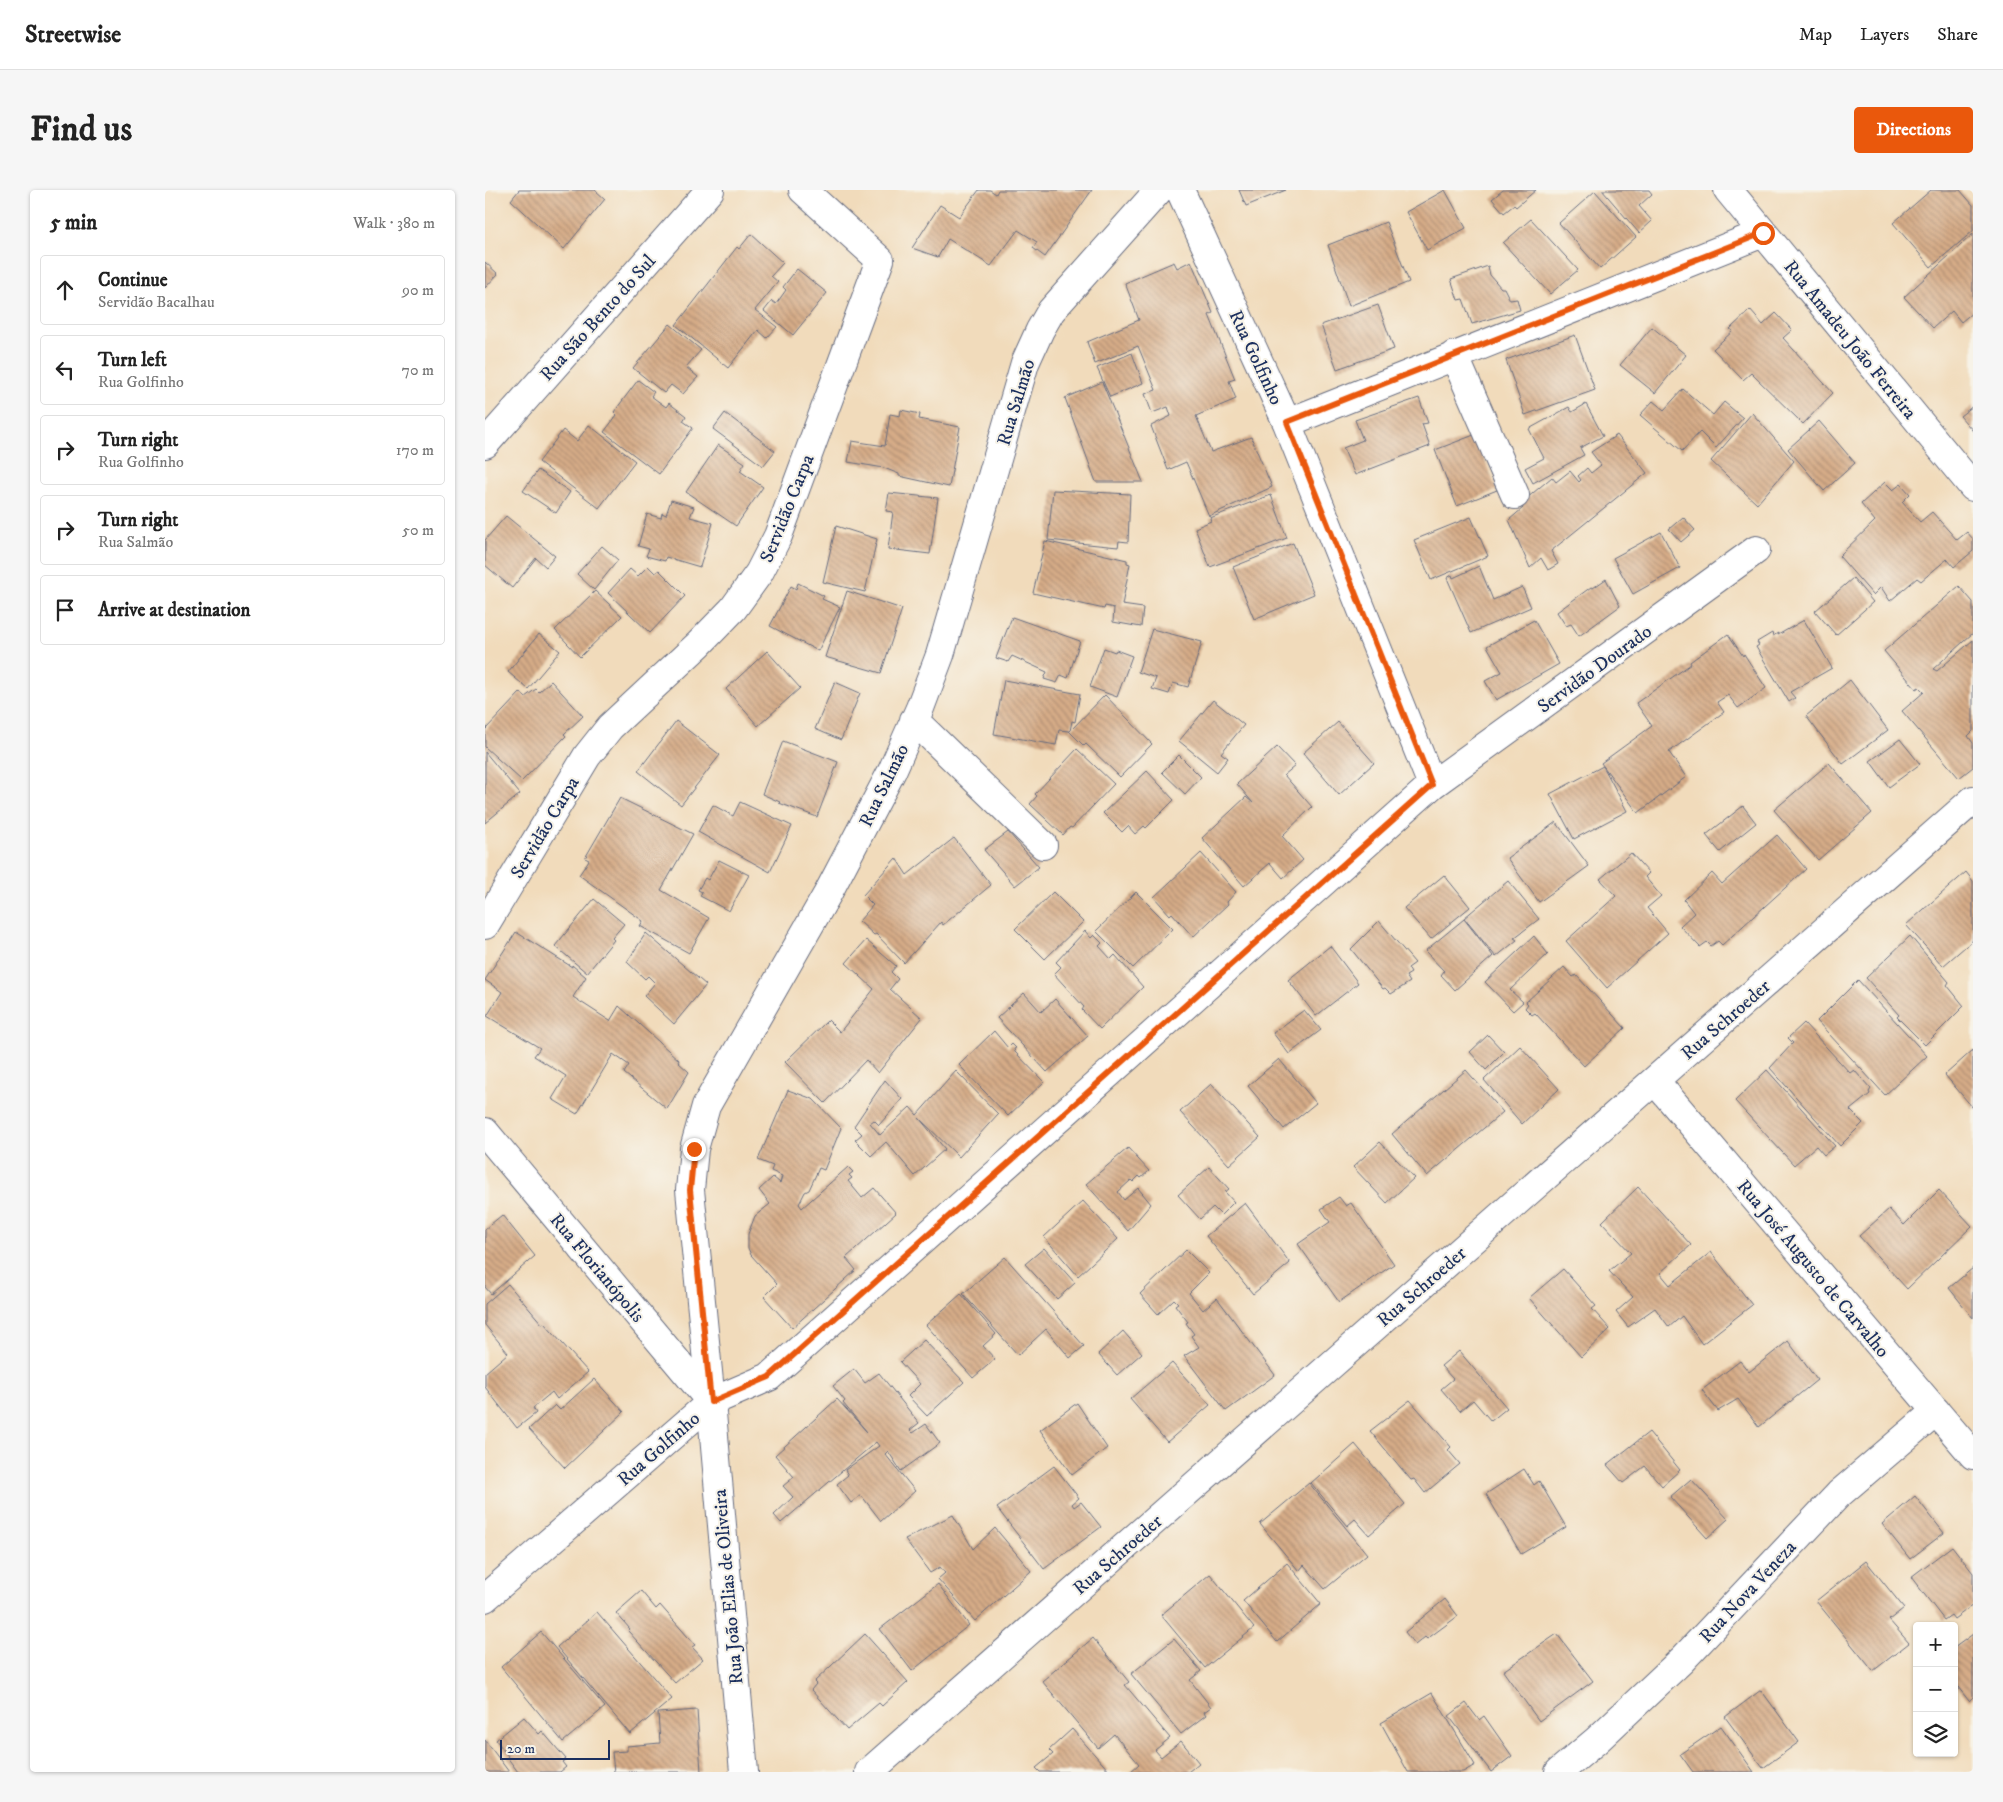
<!DOCTYPE html>
<meta charset="utf-8">
<style>
body{margin:0;font-family:"IM FELL DW Pica",serif;background:#f6f6f6;color:#222}
.controls{position:absolute;right:15px;bottom:15px;display:grid;overflow:hidden;border-radius:5px;box-shadow:0 1px 4px #0004}
.controls button{width:45px;height:45px;display:grid;place-items:center;padding:0;border:0;border-bottom:1px solid #e0e0e0;background:#fff;color:#222;font:25px sans-serif}
.scale{position:absolute;left:15px;bottom:12px;width:110px;box-sizing:border-box;padding-left:5px;border:2px solid #1b2f5e;border-top:0;font-size:14px;line-height:18px;white-space:nowrap;color:#1b2f5e;-webkit-text-stroke:4px #f7f3e8;paint-order:stroke}
.stop{position:absolute;width:15px;height:15px;margin:-11px;border:4px solid #ea580c;border-radius:50%;background:#fff}
.stop.end{background:#ea580c;border-color:#fff;box-shadow:0 1px 5px #0008}
.list{margin:0;padding:0;list-style:none}
h2{display:flex;justify-content:space-between;align-items:center;height:65px;margin:0;padding:0 20px;font-size:21px}
h2 small{font-size:16px;font-weight:400;color:#767676}
.list li{display:grid;grid-template-columns:32px 1fr auto;gap:15px;align-items:center;box-sizing:border-box;height:70px;margin:0 10px 10px;padding:0 10px;border:1px solid #e0e0e0;border-radius:5px}
.list b{display:block;font-size:19px;white-space:nowrap}
.list p{margin:0;font-size:16px;white-space:nowrap;color:#767676}
.list em{font-size:16px;font-style:normal;color:#767676}
.icon{flex:none;width:28px;height:28px;fill:none;stroke:currentColor;stroke-width:2;stroke-linecap:round;stroke-linejoin:round}
.map{position:relative;flex:none;width:1488px;height:1582px;overflow:hidden;border-radius:5px}
header{display:flex;align-items:center;gap:30px;box-sizing:border-box;height:70px;padding:0 25px;background:#fff;border-bottom:1px solid #e0e0e0}
header strong{font-size:24px}
nav{display:flex;gap:28px;margin-inline-start:auto;font-size:18px}
.intro{display:flex;align-items:center;justify-content:space-between;box-sizing:border-box;height:120px;padding:0 30px}
h1{margin:0;font-size:35px}
.button{padding:12px 22px;border-radius:5px;background:#ea580c;color:#fff;font-size:18px;font-weight:700}
main{display:flex;gap:30px;padding:0 30px}
aside{flex:1;background:#fff;border-radius:5px;box-shadow:0 1px 4px #0004}
.map>svg:first-child{display:block}
.building{fill:url(#building-back-hatch)}
.lines{fill:none;stroke-linecap:round;stroke-linejoin:round}
.minor-casing{stroke:#666b7f;stroke-width:30}
.tertiary-casing{stroke:#666b7f;stroke-width:30}
.minor{stroke:#fff;stroke-width:28}
.tertiary{stroke:#fff;stroke-width:28}
.route{stroke:#ea580c;stroke-width:6}
.labels{text-anchor:middle;stroke-width:4;stroke-linejoin:round;paint-order:stroke}
.street-label{font-size:19px;fill:#1b2f5e;stroke:#f7f3e8}
</style>
<header>
<strong>Streetwise</strong>
<nav><a>Map</a><a>Layers</a><a>Share</a></nav>
</header>
<div class="intro"><h1>Find us</h1><a class="button">Directions</a></div>
<main>
<aside>
<h2>5 min<small>Walk · 380 m</small></h2>
<ul class="list">
<li><svg class="icon" aria-label="ahead" viewBox="0 0 24 24"><path d="M12 20V5M6 11l6-6 6 6"/></svg><div><b>Continue</b><p>Servidão Bacalhau</p></div><em>90 m</em></li>
<li><svg class="icon" aria-label="left" viewBox="0 0 24 24"><path d="M17 20v-9H6M10 6l-5 5 5 5"/></svg><div><b>Turn left</b><p>Rua Golfinho</p></div><em>70 m</em></li>
<li><svg class="icon" aria-label="right" viewBox="0 0 24 24"><path d="M7 20v-9h11M14 6l5 5-5 5"/></svg><div><b>Turn right</b><p>Rua Golfinho</p></div><em>170 m</em></li>
<li><svg class="icon" aria-label="right" viewBox="0 0 24 24"><path d="M7 20v-9h11M14 6l5 5-5 5"/></svg><div><b>Turn right</b><p>Rua Salmão</p></div><em>50 m</em></li>
<li><svg class="icon" aria-label="arrive" viewBox="0 0 24 24"><path d="M6 21V4h12l-3 4 3 4H6"/></svg><div><b>Arrive at destination</b></div></li>
</ul>
</aside>
<div class="map">
<svg width="1488" height="1582" viewBox="0 0 1488 1582">
<defs>
<pattern id="building-back-hatch" width="6" height="6" patternUnits="userSpaceOnUse" patternTransform="scale(1.25)"><rect width="6" height="6" fill="#d6ac87"/><path d="M-1 5l2 2M0 0l6 6M5-1l2 2" fill="none" stroke="#ad8c72"/></pattern>
</defs>
<rect width="100%" height="100%" fill="#f7f3e8"/>
<filter id="ink" filterUnits="userSpaceOnUse"><feTurbulence type="fractalNoise" baseFrequency=".02" numOctaves="2"/><feDisplacementMap in="SourceGraphic" scale="10" xChannelSelector="R" yChannelSelector="G"/><feConvolveMatrix kernelMatrix="1 2 1 2 8 2 1 2 1" color-interpolation-filters="sRGB"/></filter>
<filter id="wash" filterUnits="userSpaceOnUse"><feTurbulence type="fractalNoise" baseFrequency=".0096" numOctaves="4" result="noise"/><feDisplacementMap in="SourceGraphic" scale="20" xChannelSelector="R" yChannelSelector="G"/><feGaussianBlur stdDeviation="1.12" result="paint"/><feColorMatrix in="noise" values="0 0 0 0 0 0 0 0 0 0 0 0 0 0 0 0 0 1.4 0 .05"/><feComposite in="paint" operator="in"/></filter>
<g filter="url(#wash)">
<rect width="100%" height="100%" fill="#f1dbbb"/>
<g id="blocks">
<path class="building" d="M34 0H110L120 9 79 59 26 10Z
M494 0H505L511 4 513 0H607L560 67 548 58 552 52 533 40 506 76 463 49 453 67 427 58 455 15 474 27Z
M754 0H801L761 16Z
M960 0 981 38 942 60 921 22Z
M1018 0H1051L1031 17 1029 15 1019 23 1007 9Z
M1117 0H1164L1167 4 1154 16 1167 31 1154 43Z
M1446 0H1475L1488 15V41L1446 77 1408 33Z
M1110 1 1151 47 1115 79 1074 33Z
M1046 29 1093 80 1065 104 1018 53Z
M901 32 924 92 864 116 843 55Z
M266 44 298 73 286 86 293 92 270 120 292 137 282 148 273 140 243 178 191 135 252 57 254 59Z
M1488 44V122L1476 132 1467 121 1448 138 1419 107Z
M706 71 728 123 724 125 750 189 744 191 751 209 711 226 726 262 766 247 787 297 724 326 701 272 683 280 666 236 686 226 683 217 667 223 660 204 671 200 653 156 610 174 602 152 654 130 640 93 689 72 692 78Z
M0 72 13 84 0 98Z
M1003 76 1005 85 1016 98H1019L1025 110 1032 109 1035 120 987 134 978 109 973 110 966 89Z
M312 79 342 103 308 145 279 121 287 111 291 114 301 100 298 97Z
M893 115 909 159 852 179 836 135Z
M1265 120 1278 135 1291 123 1307 140 1298 148 1348 203 1318 234 1266 183 1258 190 1228 159 1248 141 1245 139Z
M185 134 216 160 201 177 213 187 198 204 186 195 179 203 148 178Z
M1167 137 1201 165 1170 203 1135 175Z
M1090 145 1110 200 1040 225 1021 170Z
M647 163 658 193 625 207 612 178Z
M153 190 169 202 166 206 181 217 184 213 201 226 198 231 208 238 174 284 119 242 132 225 129 222Z
M617 192 658 292H611L580 208Z
M1198 199 1228 225 1239 212 1258 228 1231 258 1215 242 1197 261 1155 225 1168 211 1179 220Z
M934 208 943 233 937 234 945 256 870 285 858 258 878 250 870 230Z
M1101 214 1118 246 1095 258 1099 265 1048 293 1040 278 1059 268 1044 239 1084 217 1087 222Z
M1488 216V241L1475 226Z
M416 220 435 224 434 229 475 237 464 297 414 286V284L399 278 363 272 367 251 400 256 405 224 415 226Z
M240 223 290 261 278 276 228 239Z
M1267 223 1309 271 1272 314 1226 271Z
M1334 231 1370 273 1339 301 1303 259Z
M104 235 150 271 114 318 54 272 78 240 92 251Z
M989 245 1012 300 972 316 950 260Z
M1132 245 1162 283 1066 361 1073 374 1063 380 1056 368 1045 378 1024 330 1038 318 1035 314 1067 287 1071 292 1085 281 1094 292 1096 290 1093 286 1102 278 1106 283 1116 275 1106 262Z
M233 255 260 273 255 281 278 297 251 336 201 302Z
M53 280 85 302 71 323 38 301Z
M1400 292 1408 300 1416 294 1425 304 1417 312 1435 332 1447 322 1472 350 1482 342 1488 349V361L1469 377 1462 369 1436 391 1432 388 1405 411 1396 397 1388 405 1354 366 1390 331 1376 314Z
M568 300 645 304 643 352 634 351 633 357 563 350Z
M404 303 453 308 445 364 403 359 408 322 401 321Z
M786 305 802 348 725 377 710 338 726 331 725 328Z
M186 310 209 317 205 327 228 333 215 377 181 367 180 371 161 366 164 359 153 356 162 324 176 328 177 323 181 325Z
M21 326 70 366 61 377 51 368 27 398 0 375V350Z
M986 327 1003 366 946 390 929 350Z
M1198 327 1210 340 1196 352 1184 339Z
M351 336 392 349 380 402 338 392Z
M1176 342 1195 378 1148 404 1128 368Z
M560 351 642 370V373L645 374 637 415 658 418 656 437 628 432 629 418 620 416 619 419 548 403Z
M808 353 829 404 769 429 748 377Z
M117 356 133 370 109 400 92 384Z
M163 376 170 383 174 380 200 406 165 443 123 403 145 379 153 386Z
M994 376 1008 410 1037 397 1046 417 986 443 962 388 967 385 968 388Z
M1368 388 1388 412 1351 445 1330 421Z
M1121 389 1135 416 1094 446 1086 434 1081 436 1072 422 1106 397 1108 398Z
M313 393 339 406 337 409 355 417 333 461 285 436 306 396 311 399Z
M1474 396 1488 412V443L1448 479 1452 481 1488 450V541L1483 546 1488 553V577L1474 588 1417 521 1439 502 1434 497 1431 499 1399 461Z
M110 401 137 426 95 467 70 440Z
M362 401 417 419 396 483 340 467Z
M527 427 595 451 583 488 576 485 572 493 559 489 562 482 527 466 523 472 511 468Z
M1049 430 1074 474 1011 510 1000 491 1017 482 1002 456Z
M1319 430 1347 478 1305 502 1310 508 1304 512 1271 457 1274 455 1272 452 1287 443 1288 446 1293 443V445Z
M667 439 717 452 703 497 688 493 684 504 667 499 671 488 653 482Z
M54 444 75 461 43 499 23 482Z
M1243 444 1258 466 1259 464 1281 498 1253 518 1243 505 1232 512 1239 522 1184 562 1201 587 1153 623 1116 573 1167 536 1151 513 1206 474 1205 472Z
M619 458 630 462 631 460 647 466 632 507 605 497Z
M282 461 315 498 273 536 241 499Z
M519 490 595 504 590 532 587 531 585 541 620 505 667 554 635 587 601 554 599 556 584 541 574 540 571 555 509 544Z
M1365 490 1403 540 1358 574 1321 526Z
M66 491 98 526 79 544 81 546 37 591 0 557V540L36 502 40 507 51 499 54 502Z
M350 492 375 503 356 550 330 539Z
M728 510 759 535 736 563 743 568 732 582 694 551Z
M191 531 235 565 196 615 153 581Z
M853 532 889 573 854 605 818 563Z
M1415 549 1435 574 1404 597 1385 571Z
M298 551 353 572 332 627 294 613 295 612 277 604Z
M792 557 810 576 799 585 827 617 797 646 818 670 798 688 785 673 759 696 717 648 761 607 768 613 752 594Z
M592 559 629 594 587 638 585 637 578 645 545 614 552 606 550 604Z
M0 562 35 604 0 633Z
M694 565 716 587 700 604 677 582Z
M1344 573 1387 623 1333 670 1289 620Z
M1118 576 1142 621 1089 649 1065 604Z
M662 581 689 610 661 638 659 636 650 644 643 636 637 642 618 623Z
M135 608 208 644 176 700 224 728 204 763 155 736 158 731 94 685 104 670 100 668Z
M255 612 307 636 285 682 213 642 228 615 248 626Z
M1258 616 1271 633 1235 662 1221 645Z
M1071 632 1104 676 1054 712 1022 668Z
M523 642 554 677 530 696 499 660Z
M1292 645 1321 679 1237 755 1233 751 1226 756 1222 752 1215 757 1195 736 1209 723 1199 710 1227 683 1237 694Z
M469 648 506 695 458 735 456 732 419 773 391 744 389 745 374 731 388 715 378 705 411 668 422 685Z
M716 663 751 702 742 712 743 714 708 747 687 723 685 725 669 707Z
M1146 663 1164 683 1160 687 1176 706 1162 718 1183 743 1122 798 1081 751 1131 706 1115 689Z
M234 670 264 685 244 721 215 706 217 702 213 700 220 688 223 690Z
M1481 682 1488 691V750L1458 776 1421 735Z
M959 685 985 717 946 749 919 718Z
M1023 691 1054 729 1029 748 1032 750 1011 767 979 728Z
M568 702 598 732 560 769 530 739Z
M651 702 688 739 648 778 611 741Z
M109 709 139 734 127 748 129 750 102 783 70 756Z
M979 729 1008 766 970 800 956 785 959 781 940 761Z
M894 731 930 773 923 778 926 783 921 786 925 792 906 804 900 798 898 799 866 759Z
M600 741 606 748 609 745 617 753 614 756 626 769 630 765 658 797 615 839 597 820 599 817 569 784 576 777 571 772Z
M31 742 87 777V775L101 787 88 807 125 831 134 816 194 870 193 872 204 882 182 919 139 883 144 875 128 864 92 924 67 909 81 886 49 866 55 858 2 826 17 802 0 790Z
M161 743 221 795 189 834 159 806 170 793 163 786 160 789 142 772Z
M1049 746 1063 764 1025 800 1038 812 1028 821 1000 792Z
M1425 746 1464 792 1462 795 1479 816 1440 855 1412 827 1414 825 1381 788Z
M381 750 411 776 406 782 413 789 405 799 437 828 393 883 381 870 340 913 300 872 343 830 355 842 389 799 361 773Z
M845 756 873 793 831 826 803 790Z
M1079 777 1088 787 1091 785 1140 838 1099 876 1050 823 1047 825 1040 818 1043 814 1041 812Z
M1373 790 1442 866 1400 905 1332 831Z
M539 803 556 822 570 809 603 846 562 882 512 828Z
M819 820 836 840 804 864 788 843Z
M1319 833 1365 883 1369 880 1386 899 1384 902 1385 904 1365 920 1378 933 1355 956 1285 878 1308 853 1303 848Z
M509 841 523 858 527 854 531 858 529 859 530 862 559 892 523 926 474 875Z
M1003 845 1019 862 1001 880 985 862Z
M1035 856 1074 899 1037 934 999 890Z
M1488 860V918L1460 885Z
M794 869 831 913 799 939 763 896Z
M981 880 1018 922 942 986 907 944Z
M1282 880 1350 956 1339 965 1331 956 1309 975 1250 911Z
M471 881 513 924 474 967 434 928 460 959 430 986 401 952 386 966 370 950 377 944 369 936 400 890 417 909 394 935 389 930 385 933 395 945 425 917 432 925Z
M726 894 775 947 744 975 695 922Z
M303 900 328 909 356 938 339 980 334 978 324 1000 320 1002 314 1014 317 1018 363 977 368 982 364 985 367 988 363 991 377 1008 389 998 411 1023 361 1068 371 1080 307 1138 279 1107 292 1094 266 1065 263 1058V1044L270 1026 285 1014 274 1000 288 987 295 993 297 986 286 981 288 976 273 970Z
M895 952 929 988 902 1013 868 977Z
M643 958 664 981 656 988 654 986 648 992 646 990 633 1002 639 1010 653 998 666 1014 643 1041 601 994Z
M724 977 744 999 740 1002 749 1012 736 1025 728 1017 715 1029 693 1005Z
M1153 997 1206 1055 1175 1083 1185 1095 1226 1062 1267 1115 1217 1154 1197 1126 1184 1137 1170 1118 1143 1137 1131 1122 1148 1107 1124 1081 1146 1063 1117 1032Z
M1454 1000 1487 1036 1422 1099 1374 1046 1404 1019 1419 1035Z
M854 1007 861 1016 866 1013 909 1074 854 1112 813 1054 845 1032 836 1019Z
M598 1011 633 1049 593 1086 559 1047Z
M760 1013 805 1073 768 1104 721 1046Z
M17 1025 50 1066 6 1104 0 1097V1039Z
M559 1058 590 1093 572 1109 540 1074Z
M701 1060 724 1083 704 1103 718 1120 732 1108 790 1185 741 1221 699 1166 714 1157 706 1146 709 1144 701 1133 703 1132 690 1115 693 1113 689 1109 673 1124 655 1104Z
M520 1067 599 1156 585 1168 561 1139 533 1165 478 1104Z
M1488 1078V1128L1464 1098Z
M1078 1079 1111 1116 1107 1119 1125 1139 1096 1167 1044 1108Z
M23 1094 57 1134 59 1133 103 1182 72 1209 67 1202 48 1218 51 1223 32 1238 0 1197V1183L23 1163 0 1135V1114Z
M476 1104 511 1144 498 1156 510 1169 488 1188 441 1135Z
M638 1141 657 1163 632 1185 613 1164Z
M439 1150 479 1192 442 1226 423 1206 435 1194 415 1172Z
M1303 1151 1332 1190 1274 1237 1253 1209 1233 1221 1217 1200 1255 1171 1264 1182Z
M974 1161 1022 1218 1006 1231 988 1210 975 1221 956 1199 968 1189 956 1176Z
M687 1173 725 1215 682 1252 645 1209Z
M369 1179 380 1193 394 1183 434 1233 425 1240 428 1243 441 1234 455 1253 416 1281 403 1261 400 1264 430 1301 396 1331 376 1305 366 1313 352 1294 363 1285 360 1280 394 1256 391 1252 296 1333 289 1325 308 1307 298 1296 309 1287 290 1265 352 1209 382 1242 358 1213 360 1211 348 1196Z
M109 1189 139 1222 80 1278 44 1239 70 1215 75 1220Z
M925 1210 966 1257 963 1260 975 1274 940 1303 929 1289 926 1290 885 1241Z
M592 1213 622 1258 587 1285 555 1240Z
M1164 1242 1195 1280 1177 1296 1160 1276 1138 1293 1122 1275Z
M870 1254 920 1314 884 1345 870 1329 862 1336 826 1293Z
M569 1276 594 1308 587 1314 589 1317 596 1312 616 1337 559 1379 512 1318Z
M1039 1279 1049 1295 1054 1291 1081 1337 1036 1364 1001 1304Z
M1206 1289 1243 1329 1222 1348 1185 1307Z
M824 1293 882 1364 840 1399 819 1375 814 1381 775 1334Z
M1430 1306 1459 1343 1425 1369 1397 1334Z
M468 1325 488 1359 510 1338 546 1381 490 1431 453 1389 460 1383 455 1377 445 1383 420 1349Z
M1467 1356 1488 1383V1415L1469 1429 1466 1425 1459 1430 1426 1387Z
M1381 1371 1419 1418 1404 1430 1424 1453 1388 1481 1331 1411Z
M802 1373 836 1414 792 1452 758 1411Z
M725 1384 769 1438 720 1478 676 1425Z
M453 1394 484 1435 427 1481 395 1439Z
M156 1401 171 1419 175 1415 210 1455 207 1457 218 1469 190 1493 143 1441 145 1439 131 1423Z
M960 1409 973 1426 942 1449 940 1447 930 1455 920 1442Z
M112 1422 187 1509 145 1544 72 1457Z
M56 1442 120 1517 78 1552 16 1477Z
M380 1444 423 1492 397 1516 394 1513 362 1540 326 1500 331 1494 329 1492Z
M1072 1444 1108 1491 1054 1531 1018 1481Z
M1488 1444V1507L1484 1511 1469 1492V1458Z
M608 1448 644 1492 640 1495 685 1548 670 1560 676 1567 696 1551 714 1573 703 1582H645L654 1574 629 1544 613 1558 557 1491Z
M689 1449 716 1481 705 1490 726 1517 719 1522 721 1525 696 1544 646 1484Z
M1276 1500 1314 1552 1278 1578 1240 1527Z
M947 1503 990 1575 978 1582H923L896 1533Z
M981 1513 994 1530 999 1526 1027 1566 1006 1582 964 1526Z
M212 1520 216 1582H129L127 1562 142 1561V1556L175 1553 173 1523Z
M39 1527 54 1544 57 1541 81 1569 77 1572 81 1577 75 1582H33L22 1567 23 1566 11 1550Z
M1236 1536 1269 1582H1208L1195 1564Z
M587 1539 625 1582H555L551 1578 568 1564 564 1560Z
M0 1550 24 1582H0Z"/>
</g>
</g>
<g filter="url(#ink)">
<use href="#blocks" fill-opacity="0" stroke="#666b7f" stroke-width="1"/>
<g class="lines">
<defs>
<path id="minor" d="M1243 0 1488 297
M969 165 1030 305
M802 233 1278 43
M0 254 225 0
M429 530 558 655
M947 595 1271 360
M0 735 102 566 125 537 214 454 248 419 274 383 293 346 395 70 318 0
M1170 891 1488 1265
M226 1212 205 1000 209 959 221 916 343 703 407 581 435 518 455 465 540 173 555 140 566 121 674 0
M0 1408 226 1212 284 1187 947 595 802 233 695 0
M384 1582 1488 610
M1074 1582 1112 1550 1197 1470 1354 1304 1451 1221"/>
<path id="tertiary" d="M0 942 226 1212 259 1582"/>
</defs>
<use href="#minor" class="minor-casing"/>
<use href="#tertiary" class="tertiary-casing"/>
<use href="#minor" class="minor"/>
<use href="#tertiary" class="tertiary"/>
</g>
</g>
<g class="lines" filter="url(#ink)">
<path class="route" d="M209 959 205 1000 226 1212 284 1187 947 595 802 232 1278 43"/>
</g>
<g class="labels">
<g class="street-label">
<text transform="translate(112 127) rotate(-48)" y="7">Rua São Bento do Sul</text>
<text transform="translate(1366 149) rotate(51)" y="7">Rua Amadeu João Ferreira</text>
<text transform="translate(772 167) rotate(65)" y="7">Rua Golfinho</text>
<text transform="translate(530 212) rotate(-73)" y="7">Rua Salmão</text>
<text transform="translate(301 318) rotate(-68)" y="7">Servidão Carpa</text>
<text transform="translate(1109 478) rotate(-36)" y="7">Servidão Dourado</text>
<text transform="translate(398 595) rotate(-64)" y="7">Rua Salmão</text>
<text transform="translate(59 637) rotate(-59)" y="7">Servidão Carpa</text>
<text transform="translate(1240 829) rotate(-41)" y="7">Rua Schroeder</text>
<text transform="translate(113 1077) rotate(50)" y="7">Rua Florianópolis</text>
<text transform="translate(1329 1078) rotate(50)" y="7">Rua José Augusto de Carvalho</text>
<text transform="translate(936 1096) rotate(-41)" y="7">Rua Schroeder</text>
<text transform="translate(173 1258) rotate(-41)" y="7">Rua Golfinho</text>
<text transform="translate(632 1364) rotate(-41)" y="7">Rua Schroeder</text>
<text transform="translate(242 1397) rotate(-95)" y="7">Rua João Elias de Oliveira</text>
<text transform="translate(1262 1401) rotate(-47)" y="7">Rua Nova Veneza</text>
</g>
</g>
</svg>
<div class="controls">
<button>+</button>
<button>−</button>
<button><svg class="icon" aria-label="layers" viewBox="0 0 24 24"><path d="M12 4l9 5-9 5-9-5zM3 14l9 5 9-5"/></svg></button>
</div>
<div class="scale">20 m</div>
<div class="stop" style="left:1278px;top:43px"></div>
<div class="stop end" style="left:209px;top:959px"></div>
</div>
</main>
